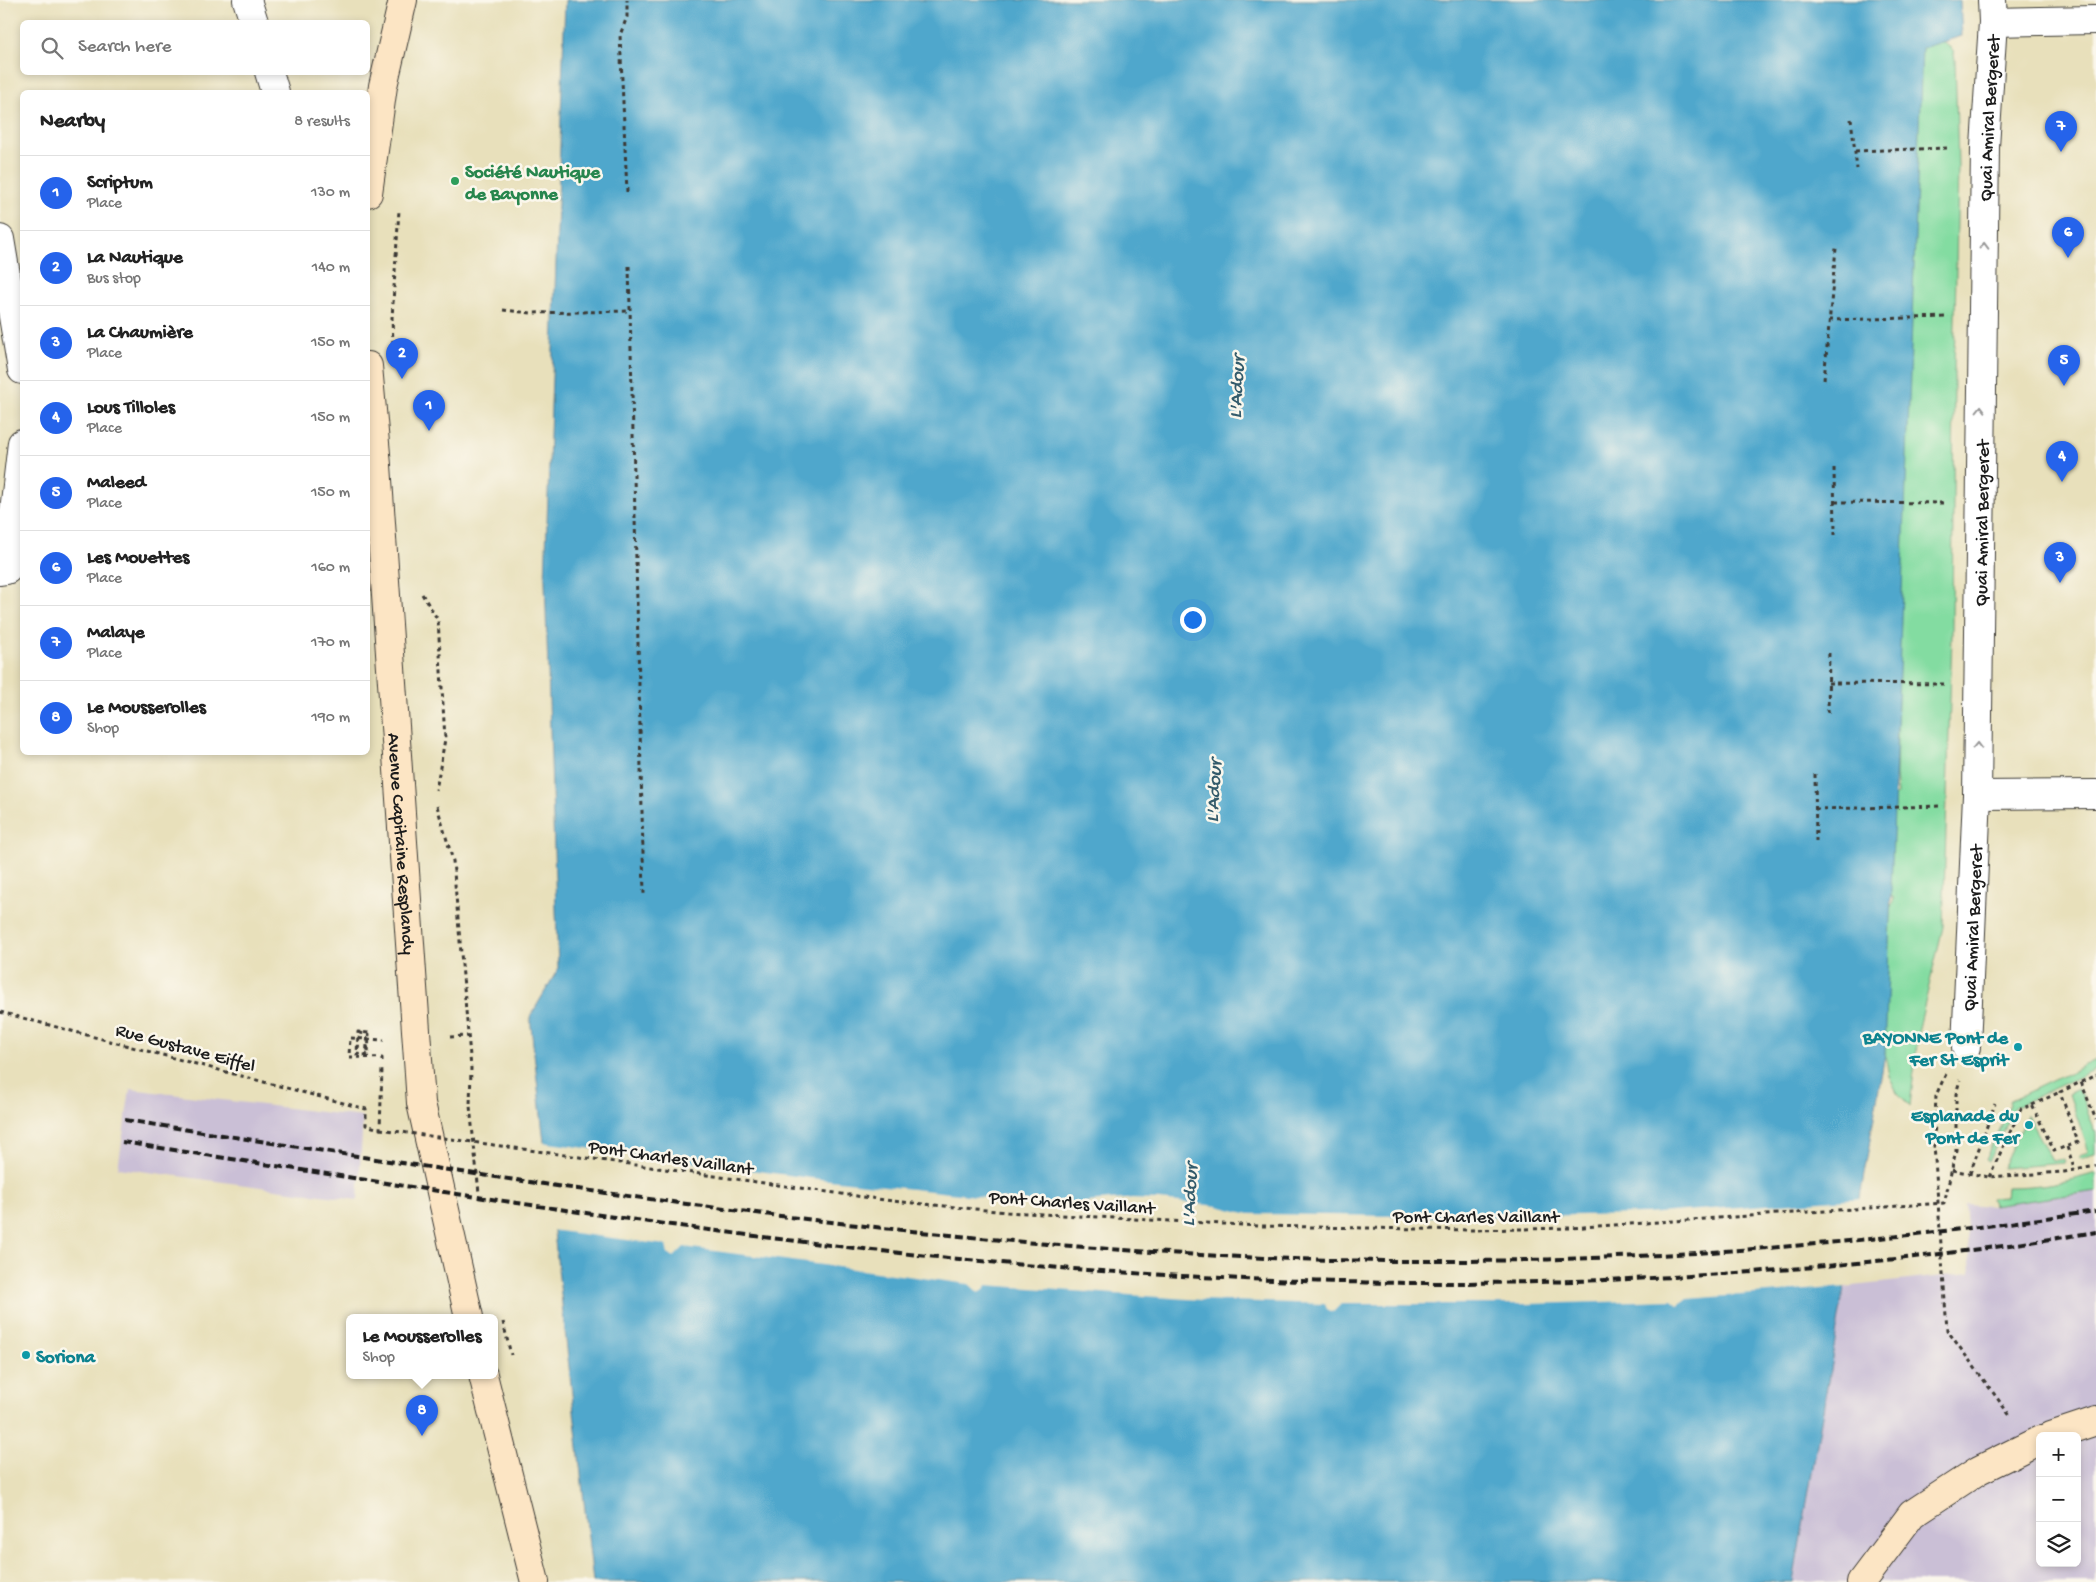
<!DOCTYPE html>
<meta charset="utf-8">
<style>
body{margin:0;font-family:"Gochi Hand",sans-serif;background:#f6f6f6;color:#222}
.controls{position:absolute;right:15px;bottom:15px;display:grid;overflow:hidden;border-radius:8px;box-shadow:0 2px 8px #0003}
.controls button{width:45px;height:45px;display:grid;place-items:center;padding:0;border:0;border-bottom:1px solid #e0e0e0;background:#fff;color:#222;font:25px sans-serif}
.you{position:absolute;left:1192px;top:619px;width:18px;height:18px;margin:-12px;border:4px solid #fff;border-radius:50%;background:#1a73e8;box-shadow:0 0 0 8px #1a73e833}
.badge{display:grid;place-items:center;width:32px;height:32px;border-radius:50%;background:#2563eb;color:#fff;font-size:16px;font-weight:700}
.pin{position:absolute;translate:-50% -41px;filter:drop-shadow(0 1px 2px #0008)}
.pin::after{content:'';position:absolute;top:26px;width:18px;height:15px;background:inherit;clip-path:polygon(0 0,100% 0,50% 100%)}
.popup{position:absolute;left:346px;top:1314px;width:152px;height:65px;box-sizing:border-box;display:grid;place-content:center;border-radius:8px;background:#fff;filter:drop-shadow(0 1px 4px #0005);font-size:16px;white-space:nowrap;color:#767676}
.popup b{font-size:19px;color:#222}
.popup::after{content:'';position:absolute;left:50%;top:100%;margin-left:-10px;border:10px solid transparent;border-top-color:#fff}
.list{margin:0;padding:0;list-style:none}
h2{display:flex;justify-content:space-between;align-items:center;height:65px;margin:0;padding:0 20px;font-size:21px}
h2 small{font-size:16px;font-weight:400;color:#767676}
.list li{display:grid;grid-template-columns:32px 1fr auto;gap:15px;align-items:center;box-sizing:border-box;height:75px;padding:0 20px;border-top:1px solid #e0e0e0}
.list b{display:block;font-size:19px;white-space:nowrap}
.list p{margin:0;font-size:16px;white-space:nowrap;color:#767676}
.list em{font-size:16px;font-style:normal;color:#767676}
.icon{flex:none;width:28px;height:28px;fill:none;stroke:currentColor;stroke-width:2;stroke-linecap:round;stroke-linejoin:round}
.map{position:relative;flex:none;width:2096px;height:1582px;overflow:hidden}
.search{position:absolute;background:#fff;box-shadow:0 2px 8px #0003;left:20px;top:20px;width:350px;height:55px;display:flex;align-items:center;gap:12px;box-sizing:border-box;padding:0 18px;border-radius:8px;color:#767676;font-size:19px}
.panel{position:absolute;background:#fff;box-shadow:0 2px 8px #0003;left:20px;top:90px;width:350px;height:665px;border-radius:8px}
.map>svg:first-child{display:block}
.industrial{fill:#cabfd6;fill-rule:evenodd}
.green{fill:#83dca1;stroke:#507c5e}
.water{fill:#4fa7cc;stroke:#366274}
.pier{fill:#e8e0bb}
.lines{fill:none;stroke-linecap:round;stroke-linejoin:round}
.street-casing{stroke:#3b3934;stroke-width:30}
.secondary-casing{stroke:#3b3934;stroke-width:30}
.path{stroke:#3b3934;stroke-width:3;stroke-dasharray:4 4;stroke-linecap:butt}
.street{stroke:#fff;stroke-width:28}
.secondary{stroke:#fce5c4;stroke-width:28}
.rail{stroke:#1c1c1c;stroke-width:4;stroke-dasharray:8 4;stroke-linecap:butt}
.path-bridge{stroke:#3b3934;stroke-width:3;stroke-dasharray:4 4;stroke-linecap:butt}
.oneway{stroke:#999}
.leisure-dot{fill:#2e9e5b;stroke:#fbf7ec;stroke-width:2}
.culture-dot{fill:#0f9aa8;stroke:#fbf7ec;stroke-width:2}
.labels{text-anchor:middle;stroke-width:5;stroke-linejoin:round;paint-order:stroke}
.street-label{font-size:19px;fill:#1c1c1c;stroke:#fbf7ec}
.leisure-label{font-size:19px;font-weight:bold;fill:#27864d;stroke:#fbf7ec;text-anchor:start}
.culture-label{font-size:19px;font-weight:bold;fill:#0d838f;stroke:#fbf7ec;text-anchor:end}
.water-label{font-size:20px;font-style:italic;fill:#335b6b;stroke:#fbf7ec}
</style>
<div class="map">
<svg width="2096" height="1582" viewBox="0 0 2096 1582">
<rect width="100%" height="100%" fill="#fbf7ec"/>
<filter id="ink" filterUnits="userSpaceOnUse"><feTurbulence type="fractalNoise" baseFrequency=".02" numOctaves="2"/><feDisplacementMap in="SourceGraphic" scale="10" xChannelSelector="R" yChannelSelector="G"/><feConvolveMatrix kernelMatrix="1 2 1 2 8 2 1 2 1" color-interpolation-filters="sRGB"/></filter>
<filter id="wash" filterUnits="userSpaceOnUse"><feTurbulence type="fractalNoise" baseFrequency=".0096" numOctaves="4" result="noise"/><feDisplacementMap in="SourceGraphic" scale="20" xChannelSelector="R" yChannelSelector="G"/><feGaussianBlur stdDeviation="1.12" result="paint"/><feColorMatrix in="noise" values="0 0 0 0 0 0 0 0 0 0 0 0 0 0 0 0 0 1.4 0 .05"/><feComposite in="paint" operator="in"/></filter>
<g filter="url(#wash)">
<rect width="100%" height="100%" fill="#e8e0bb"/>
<path class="industrial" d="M130 1089 363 1117 358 1200 118 1168Z
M2096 1191V1582H1793L1844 1287 1971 1273 1965 1204 1992 1206ZM2040 1436H2077V1563H2040Z"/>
<path class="green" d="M1936 36 1953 50 1955 59 1958 166 1954 373 1952 635 1943 927 1919 1028 1910 1106 1897 1092 1889 1076 1881 1032 1886 919 1894 899 1885 884 1882 799 1898 794 1896 775 1914 54Z
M2096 1060V1069L2014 1107 1988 1162 1985 1160 2010 1105 2009 1101Z
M2079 1089 2096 1133V1154L2081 1158 2080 1155 2089 1152 2069 1094Z
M2027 1115 2052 1161 2064 1159 2065 1163 2002 1168Z
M2096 1173V1191L1992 1206 1990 1198 2006 1197 2007 1187C2038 1187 2067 1182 2096 1173Z"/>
<path class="water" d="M565 0H1960L1962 36 1922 48 1885 1054 1793 1582H593L530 1017 558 969 545 581Z"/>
<path class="pier" d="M541 1142 810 1178 1069 1206 1088 1202 1125 1199 1158 1200 1217 1206 1249 1214 1461 1217 1645 1214 1862 1198 1846 1287 1687 1299 1678 1305 1672 1300 1526 1304H1341L1333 1312 1327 1309 1325 1304 1202 1300 987 1285 984 1290 979 1293 969 1284 684 1247 674 1257 668 1254 666 1245 551 1230Z"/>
</g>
<g filter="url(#ink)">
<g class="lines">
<defs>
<g id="street">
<path d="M247 0 254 22"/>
<path d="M1993 22 2096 20"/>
<path d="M269 72 275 92"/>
<path d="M0 239 22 370"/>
<path d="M0 571 7 570 22 443"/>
<path d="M1977 795 2096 794"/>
<path id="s1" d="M1966 1047 1977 795 1985 147 1993 22 1992 0"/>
</g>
<g id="secondary">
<path d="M368 193 383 86 403 0"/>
<path id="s2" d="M368 366 377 465 421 1103 469 1317"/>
<path d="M483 1375 535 1582"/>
<path d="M2051 1436 2096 1421"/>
<path d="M1861 1582 1912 1514 1979 1470 2040 1440"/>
</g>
</defs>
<use href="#street" class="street-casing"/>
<use href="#secondary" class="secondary-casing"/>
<path class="path" d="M1851 119 1857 169
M1855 151 1950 148
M627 192 620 35 627 17V0
M629 266 644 895
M503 310 531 313 629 311
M1829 320 1949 317
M393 344 392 318 399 210
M1824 380 1836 248
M1834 468 1835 535
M1835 502 1946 503
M422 594 438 620 445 739 436 790
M1828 683 1945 684
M1828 713 1829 652
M1815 774 1816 841
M437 806 453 861 471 1068 470 1106 479 1193
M1815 809 1943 806
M0 1012 366 1109V1125L380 1129 382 1069
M450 1037 467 1036
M366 1057 368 1033 358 1032 357 1055 368 1056 369 1034 359 1033 358 1055H367L368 1039
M382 1061V1058L349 1057 350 1038 384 1040
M1946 1074 1936 1095 1934 1145 1947 1330 2011 1417
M2081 1082 2096 1075
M2032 1105 2060 1092
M2067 1147 2075 1170
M1952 1170 1989 1177 2064 1172 2096 1166
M1970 1173 1995 1104
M1989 1177 2021 1109 2032 1105 2054 1151 2078 1142 2060 1092 2081 1082 2096 1120
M1947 1191 1956 1150V1094L1960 1080
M503 1322 511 1355"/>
<use href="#street" class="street"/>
<use href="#secondary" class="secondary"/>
<path class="rail" d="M125 1120C466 1173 807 1229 1152 1252 1467 1273 1785 1257 2096 1211
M122 1142C375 1181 628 1223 882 1251 1284 1296 1696 1297 2096 1232"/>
<path class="path-bridge" d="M380 1129 892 1201 1007 1212 1260 1226 1472 1230 1569 1228 1944 1203 1947 1191"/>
</g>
<defs><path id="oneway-chevron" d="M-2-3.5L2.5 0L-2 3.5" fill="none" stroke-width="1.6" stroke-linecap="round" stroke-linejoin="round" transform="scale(1.25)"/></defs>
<g class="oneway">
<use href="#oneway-chevron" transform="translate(1984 246) rotate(-89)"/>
<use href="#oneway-chevron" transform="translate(1981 409) rotate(-89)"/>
<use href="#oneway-chevron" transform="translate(1977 746) rotate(-89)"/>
</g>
</g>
<circle class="leisure-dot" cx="455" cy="181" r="5"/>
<g class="culture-dot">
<circle cx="2018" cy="1047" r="5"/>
<circle cx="2029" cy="1125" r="5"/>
<circle cx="26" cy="1355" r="5"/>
</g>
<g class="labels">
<g class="street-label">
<text dy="7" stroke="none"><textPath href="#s1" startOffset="929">Quai Amiral Bergeret</textPath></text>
<text dy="7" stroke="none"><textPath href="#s1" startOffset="524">Quai Amiral Bergeret</textPath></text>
<text dy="7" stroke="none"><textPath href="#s2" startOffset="479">Avenue Capitaine Resplandy</textPath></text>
<text dy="7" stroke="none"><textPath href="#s1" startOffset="119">Quai Amiral Bergeret</textPath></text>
<text transform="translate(186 1046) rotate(15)" y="7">Rue Gustave Eiffel</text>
<text transform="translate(671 1156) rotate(8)" y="7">Pont Charles Vaillant</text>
<text transform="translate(1072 1201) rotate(4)" y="7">Pont Charles Vaillant</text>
<text x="1476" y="1222">Pont Charles Vaillant</text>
</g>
<g class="leisure-label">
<text x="465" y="177">Société Nautique<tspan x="465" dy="22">de Bayonne</tspan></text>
</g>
<g class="culture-label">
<text x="2008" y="1043">BAYONNE Pont de<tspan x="2008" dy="22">Fer St Esprit</tspan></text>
<text x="2019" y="1121">Esplanade du<tspan x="2019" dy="22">Pont de Fer</tspan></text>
<text x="36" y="1362" text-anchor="start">Soriona</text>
</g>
<g class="water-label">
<text transform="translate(1235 387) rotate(-87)" y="7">L'Adour</text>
<text transform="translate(1212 791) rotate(-87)" y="7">L'Adour</text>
<text transform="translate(1188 1195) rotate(-87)" y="7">L'Adour</text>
</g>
</g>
</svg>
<div class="controls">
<button>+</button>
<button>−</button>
<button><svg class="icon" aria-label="layers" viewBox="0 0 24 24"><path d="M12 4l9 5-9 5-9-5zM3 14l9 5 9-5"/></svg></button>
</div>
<div class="you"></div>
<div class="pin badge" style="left:429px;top:431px">1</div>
<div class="pin badge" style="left:402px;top:379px">2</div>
<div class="pin badge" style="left:2060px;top:583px">3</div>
<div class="pin badge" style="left:2062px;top:482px">4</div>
<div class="pin badge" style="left:2064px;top:386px">5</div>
<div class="pin badge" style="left:2068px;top:258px">6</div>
<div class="pin badge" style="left:2061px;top:152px">7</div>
<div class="pin badge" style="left:422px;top:1436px">8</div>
<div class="popup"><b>Le Mousserolles</b>Shop</div>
<div class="search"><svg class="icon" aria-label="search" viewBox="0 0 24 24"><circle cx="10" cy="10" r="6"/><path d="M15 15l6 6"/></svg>Search here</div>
<section class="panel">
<h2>Nearby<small>8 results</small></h2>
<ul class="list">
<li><span class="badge">1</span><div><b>Scriptum</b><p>Place</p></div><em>130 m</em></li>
<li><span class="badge">2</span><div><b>La Nautique</b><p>Bus stop</p></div><em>140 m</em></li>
<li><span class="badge">3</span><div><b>La Chaumière</b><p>Place</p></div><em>150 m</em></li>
<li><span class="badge">4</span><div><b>Lous Tilloles</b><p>Place</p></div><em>150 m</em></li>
<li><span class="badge">5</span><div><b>Maleed</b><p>Place</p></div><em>150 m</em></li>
<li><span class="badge">6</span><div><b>Les Mouettes</b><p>Place</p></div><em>160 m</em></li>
<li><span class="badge">7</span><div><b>Malaye</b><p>Place</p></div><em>170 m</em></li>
<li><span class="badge">8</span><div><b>Le Mousserolles</b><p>Shop</p></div><em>190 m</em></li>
</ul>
</section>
</div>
